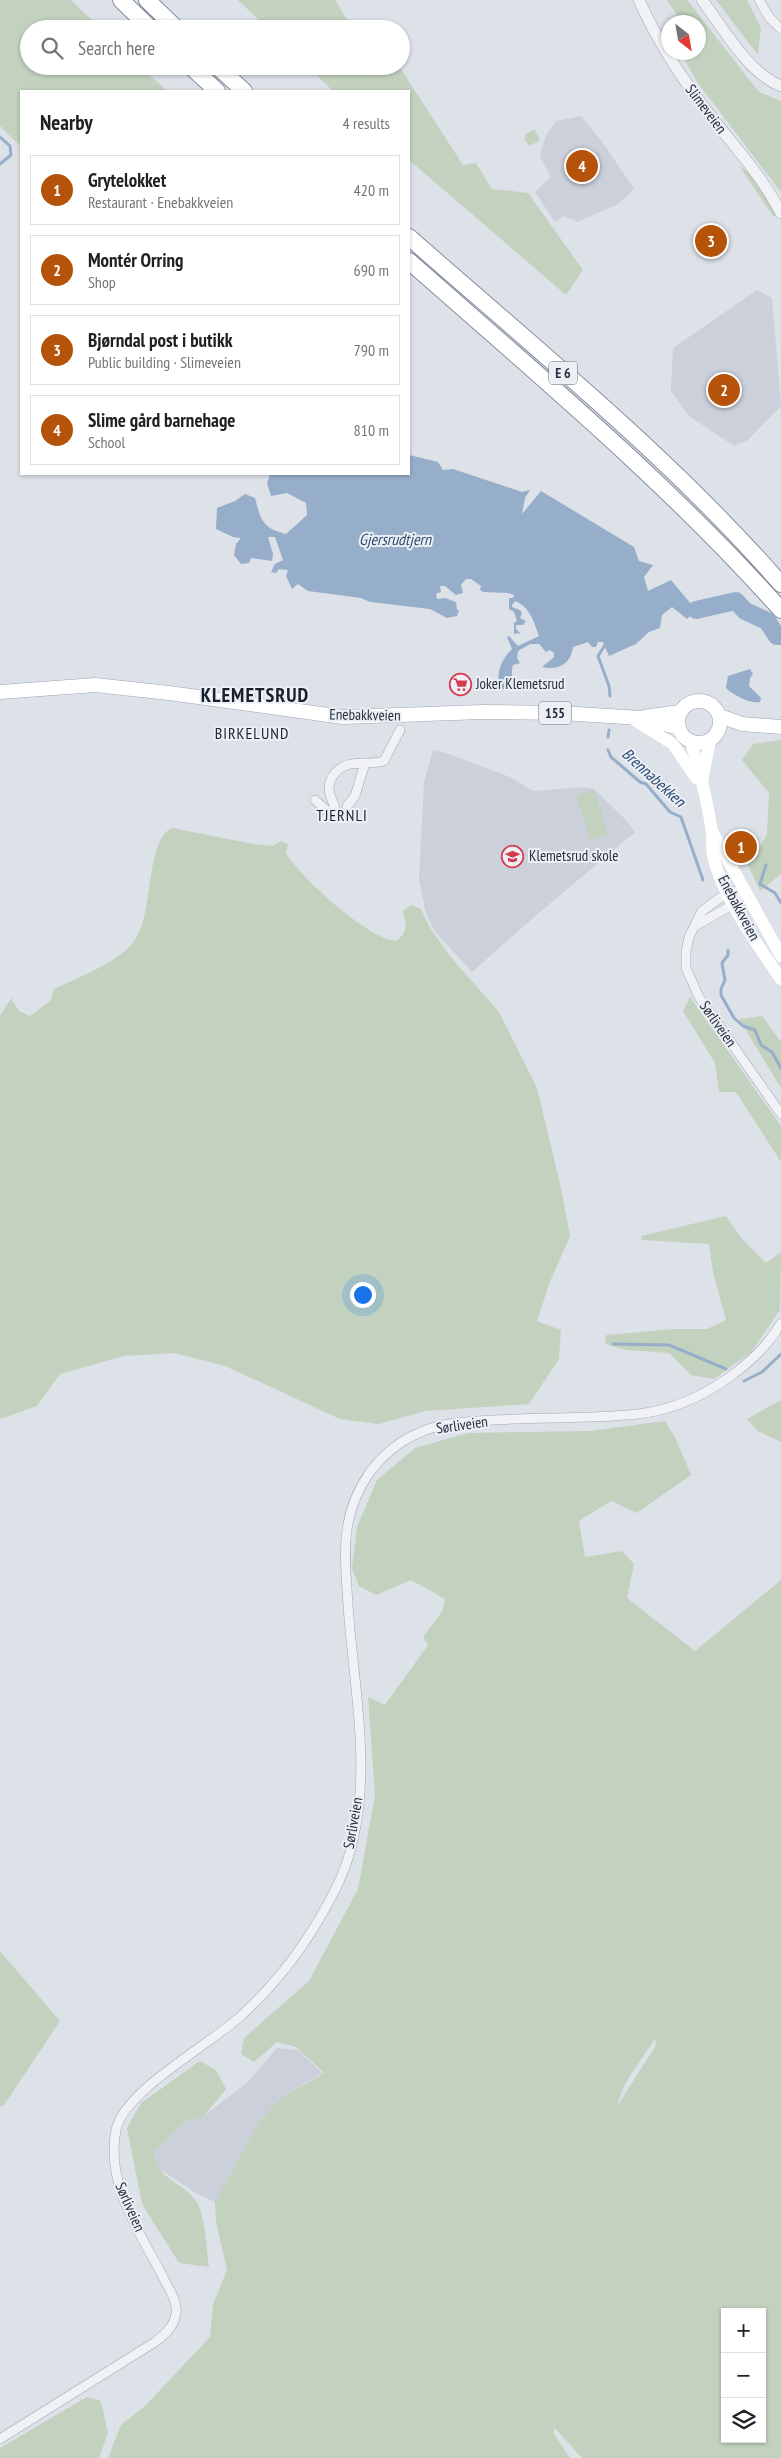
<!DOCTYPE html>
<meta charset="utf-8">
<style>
body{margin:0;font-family:"PT Sans Narrow",sans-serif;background:#f6f6f6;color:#202124}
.controls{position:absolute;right:15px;bottom:15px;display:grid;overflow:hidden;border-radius:0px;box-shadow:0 1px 4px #0004}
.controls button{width:45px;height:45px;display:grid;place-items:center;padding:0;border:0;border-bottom:1px solid #e0e0e0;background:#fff;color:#202124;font:25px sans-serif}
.compass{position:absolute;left:661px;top:15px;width:45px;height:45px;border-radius:50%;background:#fff;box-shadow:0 1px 4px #0004;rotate:149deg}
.you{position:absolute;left:362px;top:1294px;width:18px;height:18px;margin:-12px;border:4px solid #fff;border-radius:50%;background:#1a73e8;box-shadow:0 0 0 8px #1a73e833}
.badge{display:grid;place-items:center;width:32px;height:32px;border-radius:50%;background:#b45309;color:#fff;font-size:16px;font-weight:700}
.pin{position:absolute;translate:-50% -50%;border:2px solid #fff;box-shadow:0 1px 5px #0006}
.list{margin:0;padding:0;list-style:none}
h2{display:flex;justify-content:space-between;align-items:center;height:65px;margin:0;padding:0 20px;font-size:21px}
h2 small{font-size:16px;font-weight:400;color:#757577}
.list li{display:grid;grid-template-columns:32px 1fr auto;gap:15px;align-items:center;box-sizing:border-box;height:70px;margin:0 10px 10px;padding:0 10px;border:1px solid #e0e0e0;border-radius:0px}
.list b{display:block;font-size:19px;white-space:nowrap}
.list p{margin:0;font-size:16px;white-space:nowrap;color:#757577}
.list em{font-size:16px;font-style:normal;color:#757577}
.icon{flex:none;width:28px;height:28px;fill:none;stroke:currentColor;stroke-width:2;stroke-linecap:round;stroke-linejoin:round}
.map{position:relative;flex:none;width:781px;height:2458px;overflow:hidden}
.search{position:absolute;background:#fff;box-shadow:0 1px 4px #0004;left:20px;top:20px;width:390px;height:55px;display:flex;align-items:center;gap:12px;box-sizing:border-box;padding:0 18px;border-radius:28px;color:#757577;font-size:19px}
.panel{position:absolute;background:#fff;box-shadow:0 1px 4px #0004;left:20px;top:90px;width:390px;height:385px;border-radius:0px}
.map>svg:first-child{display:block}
.built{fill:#cbd0da}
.green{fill:#c2d2be;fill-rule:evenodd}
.water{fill:#96aeca}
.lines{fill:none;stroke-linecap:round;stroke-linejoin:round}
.stream{stroke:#96aeca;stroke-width:3}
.river{stroke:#96aeca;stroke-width:18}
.minor-casing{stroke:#a2a8b2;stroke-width:10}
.tertiary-casing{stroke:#a2a8b2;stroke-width:12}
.primary-casing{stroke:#9ca5b4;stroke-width:15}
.motorway-casing{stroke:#848e9f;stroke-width:18}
.minor{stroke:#f0f2f6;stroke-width:9}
.tertiary{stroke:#f0f2f6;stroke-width:11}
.secondary{stroke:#fff;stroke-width:12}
.primary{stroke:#fff;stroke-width:14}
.motorway{stroke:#fff;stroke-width:16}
.labels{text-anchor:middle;stroke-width:4;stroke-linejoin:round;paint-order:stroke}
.shield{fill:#ecf0f5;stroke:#616876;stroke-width:1}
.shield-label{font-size:14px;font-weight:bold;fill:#262e3f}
.street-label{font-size:15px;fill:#262e3f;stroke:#ecf0f5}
.poi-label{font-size:15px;fill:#262e3f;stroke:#ecf0f5;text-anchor:start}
.water-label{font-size:16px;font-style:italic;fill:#2e4c75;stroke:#ecf0f5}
.neighbourhood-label{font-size:16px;letter-spacing:1px;fill:#182030;stroke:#ecf0f5}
.district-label{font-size:20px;font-weight:bold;letter-spacing:1px;fill:#182030;stroke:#ecf0f5}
</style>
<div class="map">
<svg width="781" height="2458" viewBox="0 0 781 2458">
<rect width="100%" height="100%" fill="#dde1e8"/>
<path class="built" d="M581 116 603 143 634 189 618 204 578 222 564 216 555 222 535 192 551 177 540 156 542 147 547 134 556 121Z
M757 290 772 298 781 406 748 440 734 446 689 416 671 391 673 348Z
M433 750 446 753 510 777 533 791 586 787 594 789 624 818 635 832 534 917 472 972 436 933 426 914 419 879 424 782Z
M277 2048 298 2050 322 2073 282 2097 260 2120 215 2202 194 2192 157 2167 153 2153 183 2123 204 2116 249 2081Z"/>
<path class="green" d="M0 0H71L101 29H29V66H140L167 91H21V147L0 126Z
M238 0H335L353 29H268Z
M667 0H687L759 92 781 101V192L697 82 681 53 698 52V22H681Z
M716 0H747L761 28 758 55Z
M307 66H399L463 165 476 163 492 189 528 193 583 270 566 295 409 160V91H333Z
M534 129 540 140 530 146 525 140V135Z
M740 167C753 170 769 203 776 215L773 216Z
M781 740V874L760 891 748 865 767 835 769 793 742 760 753 744Z
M594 789 608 834 590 840 576 795Z
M172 828 253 844 272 846 281 841 288 844 286 853C300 877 368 939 396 941 409 932 406 924 403 911L411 905 421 909 430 928 449 955 499 1012 537 1088 561 1188 570 1236 549 1284 537 1321 561 1330 559 1359 529 1404 426 1411 378 1424 340 1419 225 1366 174 1353 124 1356 60 1374 37 1406 0 1419V1016L11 998 19 1011 30 1016 51 1000 54 989C77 978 114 964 131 945 156 920 143 842 172 828Z
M690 997 781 1126V1162L736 1092H719L715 1063 683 1011Z
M762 1016 781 1042V1088L739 1019Z
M726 1216 742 1239 766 1263 781 1252 780 1310 751 1352 714 1379 691 1375 669 1353 626 1350 605 1344 606 1335 675 1329H707L726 1320 713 1272 709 1244 642 1240 641 1236Z
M781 1400V1442L758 1431 747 1419Z
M665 1421 676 1439 691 1475 637 1513 611 1501 579 1521 585 1557 622 1551 634 1564 627 1598 695 1651 781 1580V2458H582L554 2427V2434L570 2458H108L121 2425 145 2406 210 2337 213 2304 227 2270 216 2222 215 2202 260 2120 282 2097 324 2073 296 2047 277 2042 254 2062 241 2054 244 2038 309 1981 358 1889 375 1795 368 1697 385 1705 428 1645 423 1637 442 1612 445 1599 411 1580 376 1595 359 1586 352 1568 357 1527 377 1480 415 1448 468 1433 590 1431ZM655 2038 656 2045 618 2105C622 2081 643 2059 655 2038ZM725 2312H762V2439H725Z
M0 1951 60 2021 4 2105 0 2107Z
M200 2061 216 2070 226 2089 204 2116 183 2123 153 2153C160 2182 182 2181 196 2201 205 2213 207 2252 209 2267L179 2263 142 2204 127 2128 141 2103Z
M87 2397 101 2401 108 2433 99 2458H0V2448Z"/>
<path class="water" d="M409 455 438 462 443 470 453 469 522 492 530 490 525 498 522 514 541 491 634 547 639 561 653 565 644 577 648 591 671 580 696 610 687 619 672 607 662 615 660 628 649 632 636 644 609 656 603 642H598L596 647H592L588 642 573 647C571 664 558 671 542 667L554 657V653L550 650 546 652 539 644H530L518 651 517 658 520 663 513 665C510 675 514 680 513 690L503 689 500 686C495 673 503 657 512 649L507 637 509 636 518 646 539 636C534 622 530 607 515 601L512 605V607L520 610 522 613 520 618 526 621 523 625H516V629L521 634 516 633 514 635V623L517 621 514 612 509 609V598H513L514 595 508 593 483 592 480 590 481 586 471 579H466L461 585 463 593 456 595 445 586H440L441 592 436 594 437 599 445 598 456 602 457 610H459L457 616 447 618 430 609 370 602 361 598 308 591 298 584 292 589 286 576 288 570 279 569 276 573 271 572 275 564 283 560 275 537H268L273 554 272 561 251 558 249 563 241 564 234 555 236 544 241 538 233 537 216 529 217 508 235 501 245 494 255 498C261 520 262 528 286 534L307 515 306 503 287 493 271 496 267 483 270 474H409Z
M750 669 753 674 750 678 749 686 761 698 760 702C750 704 733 695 726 688L728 676Z"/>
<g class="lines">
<path class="stream" d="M0 137 10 146 11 155 0 164
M605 645 598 656 609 686 610 696
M608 737 609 730
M608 750 611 757 640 782 646 784 670 812 681 817 703 880
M766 865 760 884 775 893 781 903
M728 950V955L722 963 725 980 721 989V995L734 1018 743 1026 755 1030 761 1045 772 1052 781 1068
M613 1344 669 1345 726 1369
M744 1381 762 1372 781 1354"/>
<path class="river" d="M696 610 736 601 745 611 767 621 777 636H781"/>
<defs>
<path id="minor" d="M759 0 769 17 781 29
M315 800 334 817C341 805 319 793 335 773 348 758 368 766 384 761L400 730
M347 806 355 796 365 763
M695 926 734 904 744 891 728 892 702 911 689 937 686 952V968L699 997 781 1114
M0 2439 155 2342C164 2335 175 2326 176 2313 178 2302 169 2289 164 2279 141 2234 105 2184 116 2130 123 2091 213 2043 243 2014 282 1978 314 1933 337 1886 379 1800 354 1696 348 1605 345 1555 339 1516 370 1472 383 1455 401 1440 421 1432 444 1422 468 1422 493 1420 541 1417 590 1419 638 1414 672 1410 705 1395 731 1376 751 1361 769 1345 781 1323"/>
<path id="tertiary" d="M639 0C657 40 682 79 709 114 734 146 762 176 781 213
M702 0C723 28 748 73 781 86"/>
<path id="primary" d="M0 692 95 685 169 693 343 717 482 712 561 713 641 718 679 728
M678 722a21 21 0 1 1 42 0a21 21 0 1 1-42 0Z
M720 716 742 724 781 727
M644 717 680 712"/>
<path id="motorway" d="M121 0 151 29
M147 0 177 29
M190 66 217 91
M217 66 244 91
M409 237C536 349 669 456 781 584
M409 261C537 374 668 483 781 610"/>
</defs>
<use href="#minor" class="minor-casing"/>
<use href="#tertiary" class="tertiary-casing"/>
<use href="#primary" class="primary-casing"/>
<use href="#motorway" class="motorway-casing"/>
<use href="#minor" class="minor"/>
<use href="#tertiary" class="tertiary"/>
<path class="secondary" d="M633 719 673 744 696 778
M691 742C699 768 708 805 712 832 713 839 711 847 713 855 721 894 758 946 781 979
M702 781 710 741
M713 833 781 956"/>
<use href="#primary" class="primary"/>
<use href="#motorway" class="motorway"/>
</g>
<defs>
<symbol id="supermarket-ring" viewBox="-11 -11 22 22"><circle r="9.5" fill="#ecf0f5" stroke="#d53a4e" stroke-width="1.5"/><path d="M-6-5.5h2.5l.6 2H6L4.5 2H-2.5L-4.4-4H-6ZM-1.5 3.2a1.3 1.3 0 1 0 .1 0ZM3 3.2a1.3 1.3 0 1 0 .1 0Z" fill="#d53a4e"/></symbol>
<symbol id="school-ring" viewBox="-11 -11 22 22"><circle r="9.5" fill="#ecf0f5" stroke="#d53a4e" stroke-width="1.5"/><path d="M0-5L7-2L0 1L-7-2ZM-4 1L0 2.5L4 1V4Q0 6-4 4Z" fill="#d53a4e"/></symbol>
</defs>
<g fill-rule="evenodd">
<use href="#supermarket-ring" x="448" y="672" width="25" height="25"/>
<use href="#school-ring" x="500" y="844" width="25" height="25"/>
</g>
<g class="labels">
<g class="shield">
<rect x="549" y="361.5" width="28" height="23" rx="4"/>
<rect x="539" y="701.5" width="32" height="23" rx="4"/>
</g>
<g class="shield-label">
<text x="563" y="378">E 6</text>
<text x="555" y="718">155</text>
</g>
<g class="street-label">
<text transform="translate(706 109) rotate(53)" y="5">Slimeveien</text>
<text transform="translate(365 715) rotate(1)" y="5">Enebakkveien</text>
<text transform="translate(739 908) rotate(62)" y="5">Enebakkveien</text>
<text transform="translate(718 1024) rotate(55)" y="5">Sørliveien</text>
<text transform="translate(462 1425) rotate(-8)" y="5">Sørliveien</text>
<text transform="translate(353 1823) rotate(-80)" y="5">Sørliveien</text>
<text transform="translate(130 2207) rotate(66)" y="5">Sørliveien</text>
</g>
<g class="poi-label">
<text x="476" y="689">Joker Klemetsrud</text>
<text x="529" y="861">Klemetsrud skole</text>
</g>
<g class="water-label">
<text x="395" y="545">Gjersrudtjern</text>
<text transform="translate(654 777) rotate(42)" y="6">Brennabekken</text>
</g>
<g class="neighbourhood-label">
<text x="252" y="739">BIRKELUND</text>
<text x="342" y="821">TJERNLI</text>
</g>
<g class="district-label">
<text x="255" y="702">KLEMETSRUD</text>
</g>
</g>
</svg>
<div class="controls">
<button>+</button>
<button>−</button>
<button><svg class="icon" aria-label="layers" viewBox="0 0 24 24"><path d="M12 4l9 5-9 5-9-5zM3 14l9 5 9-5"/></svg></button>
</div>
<svg class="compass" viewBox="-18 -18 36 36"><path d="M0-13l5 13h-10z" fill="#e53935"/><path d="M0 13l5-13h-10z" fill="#757577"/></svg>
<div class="you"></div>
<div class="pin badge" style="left:741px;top:847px">1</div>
<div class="pin badge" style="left:724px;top:390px">2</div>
<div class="pin badge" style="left:711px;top:241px">3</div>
<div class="pin badge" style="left:582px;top:166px">4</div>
<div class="search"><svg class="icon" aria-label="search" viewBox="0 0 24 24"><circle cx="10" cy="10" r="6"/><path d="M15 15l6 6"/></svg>Search here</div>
<section class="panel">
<h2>Nearby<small>4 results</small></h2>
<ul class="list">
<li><span class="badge">1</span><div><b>Grytelokket</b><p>Restaurant · Enebakkveien</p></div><em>420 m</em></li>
<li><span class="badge">2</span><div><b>Montér Orring</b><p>Shop</p></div><em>690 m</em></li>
<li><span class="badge">3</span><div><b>Bjørndal post i butikk</b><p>Public building · Slimeveien</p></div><em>790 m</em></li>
<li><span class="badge">4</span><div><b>Slime gård barnehage</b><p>School</p></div><em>810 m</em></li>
</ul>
</section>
</div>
